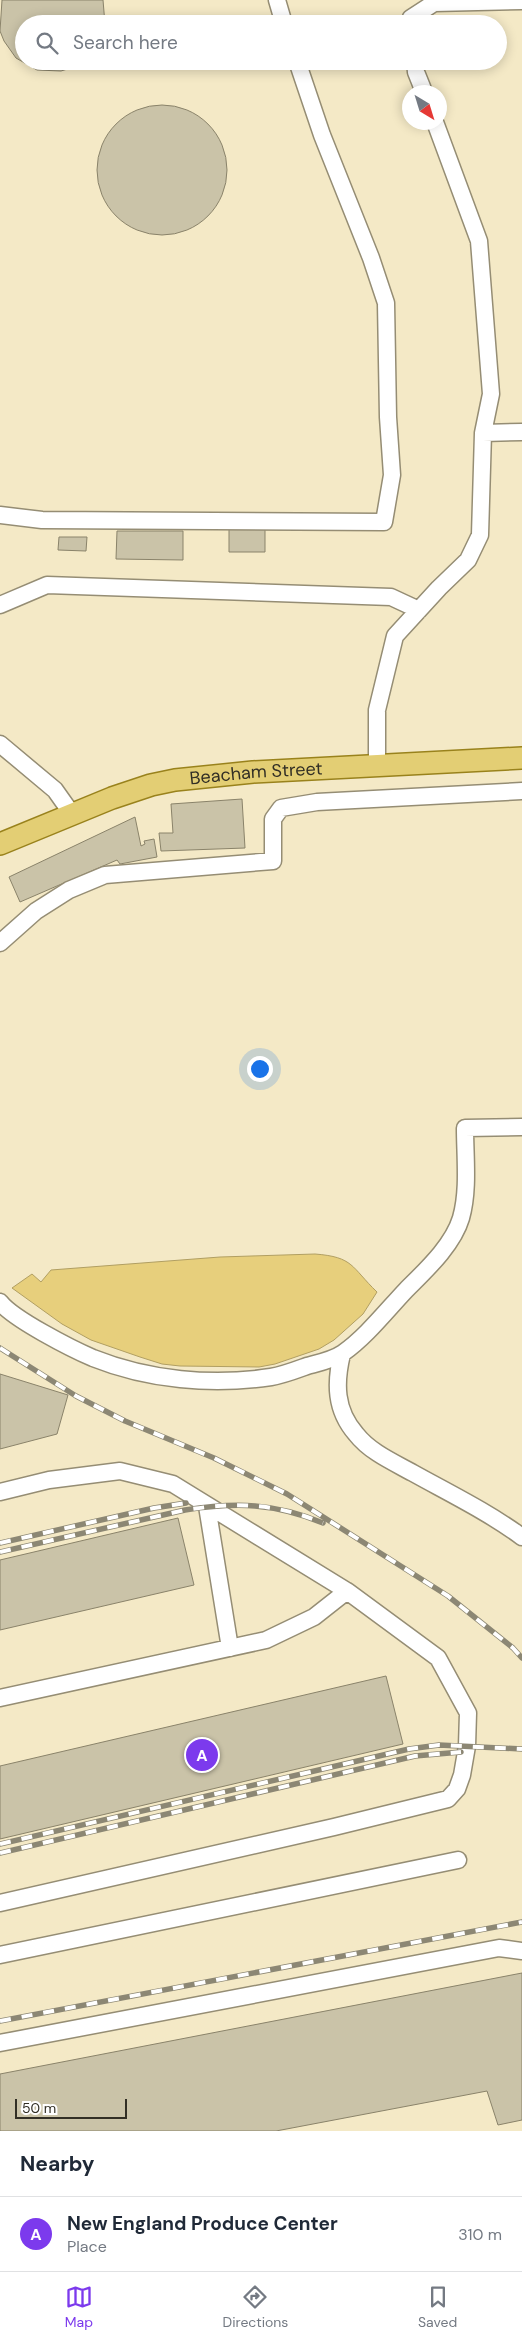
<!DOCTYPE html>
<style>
body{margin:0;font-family:"DM Sans",sans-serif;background:#f6f6f7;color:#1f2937}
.compass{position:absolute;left:402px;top:85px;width:45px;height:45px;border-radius:50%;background:#fff;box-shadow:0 2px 12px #0003;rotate:142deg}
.scale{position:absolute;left:15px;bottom:12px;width:112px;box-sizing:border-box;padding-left:5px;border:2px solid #322f25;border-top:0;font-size:14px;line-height:18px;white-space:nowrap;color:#322f25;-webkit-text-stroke:4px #fff;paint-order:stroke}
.you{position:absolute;left:259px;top:1068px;width:18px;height:18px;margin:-12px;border:4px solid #fff;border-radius:50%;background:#1a73e8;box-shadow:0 0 0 8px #1a73e833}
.badge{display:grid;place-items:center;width:32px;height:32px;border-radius:50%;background:#7c3aed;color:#fff;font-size:16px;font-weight:700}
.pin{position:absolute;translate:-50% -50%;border:2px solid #fff;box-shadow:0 1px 5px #0006}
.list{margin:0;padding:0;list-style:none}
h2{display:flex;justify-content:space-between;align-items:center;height:65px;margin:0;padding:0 20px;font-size:21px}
h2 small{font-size:16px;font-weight:400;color:#747a83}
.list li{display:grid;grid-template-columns:32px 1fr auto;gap:15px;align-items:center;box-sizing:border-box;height:75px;padding:0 20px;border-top:1px solid #e0e1e3}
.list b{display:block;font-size:19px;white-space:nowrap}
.list p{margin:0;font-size:16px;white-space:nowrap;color:#747a83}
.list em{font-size:16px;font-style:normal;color:#747a83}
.icon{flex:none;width:28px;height:28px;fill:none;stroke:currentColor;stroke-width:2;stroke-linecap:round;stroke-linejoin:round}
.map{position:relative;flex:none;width:522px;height:2131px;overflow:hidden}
.search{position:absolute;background:#fff;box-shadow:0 2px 12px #0003;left:15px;right:15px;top:15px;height:55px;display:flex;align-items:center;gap:12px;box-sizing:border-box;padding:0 18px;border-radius:28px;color:#747a83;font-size:19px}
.sheet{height:140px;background:#fff}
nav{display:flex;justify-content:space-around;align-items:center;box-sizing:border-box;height:70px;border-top:1px solid #e0e1e3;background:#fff;font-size:14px;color:#747a83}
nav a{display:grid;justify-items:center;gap:2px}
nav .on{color:#7c3aed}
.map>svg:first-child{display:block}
.built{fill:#f4e9c6;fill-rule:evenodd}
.water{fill:#e7cf7c;stroke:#b19f62}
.building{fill:#cac3a8;stroke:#8a836a}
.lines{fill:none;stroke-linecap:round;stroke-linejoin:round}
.minor-casing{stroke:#958d74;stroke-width:19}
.major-casing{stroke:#99821c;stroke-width:24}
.minor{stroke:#fff;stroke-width:16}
.major{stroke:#e3ce74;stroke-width:21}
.rail-casing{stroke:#8c8774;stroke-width:5.5}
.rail{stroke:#fff;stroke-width:4;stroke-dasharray:11;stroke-linecap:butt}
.labels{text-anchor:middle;stroke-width:4.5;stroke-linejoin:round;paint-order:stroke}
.street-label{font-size:18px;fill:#322f25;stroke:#fff}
</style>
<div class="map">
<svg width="522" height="2131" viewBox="0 0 522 2131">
<rect width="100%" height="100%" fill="#fcf4d7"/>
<path class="built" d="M0 0H522V2131H0ZM24 24H498V61H24ZM410 92H440V122H410Z"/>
<path class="water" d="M315 1254C354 1257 351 1267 377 1292L363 1314 334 1340 319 1349 275 1364 259 1367 180 1366 162 1364 140 1357 91 1340 62 1324 12 1288 32 1274 41 1282 51 1270 220 1257Z"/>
<path class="building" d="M2 0H103L105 24H24V61H83L74 67 61 71 37 70 16 58 4 41 0 31Z
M97 170a65 65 0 1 1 130 0a65 65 0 1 1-130 0Z
M229 528 265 529V552H229Z
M117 531H183V560L116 559Z
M59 537H87L86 551 58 550Z
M242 799 245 848 161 851 159 833H173L171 804Z
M135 817 141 846 145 844 144 841 154 839 157 857 120 864 117 860 20 902 9 877Z
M0 1374 68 1395 57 1434 0 1449Z
M178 1518 194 1585 0 1630V1560Z
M386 1676 403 1744 0 1839V1766Z
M522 1973V2120L498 2125 487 2091 276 2131H0V2074Z"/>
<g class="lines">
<defs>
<path id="minor" d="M277 0 284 24
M412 24 411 18 434 3 522 1
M415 61 416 72 424 92
M435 122 479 241 491 394 483 433
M0 515 42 520 384 522 392 475 388 417 386 303 371 258 322 135 297 61
M0 605 47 585 391 597 419 610
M0 744 55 790 72 814
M377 765V710L395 636 439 588 468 560 480 535 483 433 522 432
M0 943 36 911 69 890 105 875 273 861V819L281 808 317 802 522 791
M0 1302C13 1319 72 1349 93 1358 148 1380 212 1386 271 1377 283 1375 296 1370 307 1366 318 1363 333 1360 343 1353 366 1337 387 1310 407 1289 426 1270 453 1245 461 1218 469 1190 465 1157 465 1128L522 1127
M342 1354C335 1383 335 1410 356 1434 370 1452 393 1462 413 1473 449 1493 488 1512 522 1537
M0 1492 49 1480 120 1471 173 1484 347 1591 438 1658 468 1713 467 1746 462 1775 457 1789 448 1799 334 1827 0 1903
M207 1506 230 1648
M0 1698 266 1640 314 1617 347 1591
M0 1955 458 1860
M0 2043 499 1948 522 1951"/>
<g id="major">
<path id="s1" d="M0 844 112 798 151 785 175 780 253 772 522 758"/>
</g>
</defs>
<use href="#minor" class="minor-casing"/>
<use href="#major" class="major-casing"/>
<use href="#minor" class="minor"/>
<use href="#major" class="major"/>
<defs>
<path id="rail" d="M0 1348 76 1396 125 1421 214 1458 287 1494 448 1596 513 1648 522 1658
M0 1543 154 1508 186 1503
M0 1552 185 1510C236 1502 275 1503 323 1523
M0 1844 409 1749 439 1745 522 1749
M0 1853 415 1756 461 1752
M0 2021 522 1922"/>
</defs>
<use href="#rail" class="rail-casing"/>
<use href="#rail" class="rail"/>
</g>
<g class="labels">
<g class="street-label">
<text dy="6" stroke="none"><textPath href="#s1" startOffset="268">Beacham Street</textPath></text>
</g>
</g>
</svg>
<svg class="compass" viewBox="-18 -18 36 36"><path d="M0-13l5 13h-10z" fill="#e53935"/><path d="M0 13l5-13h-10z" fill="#747a83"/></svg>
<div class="scale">50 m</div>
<div class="you"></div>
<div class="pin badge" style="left:202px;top:1755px">A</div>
<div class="search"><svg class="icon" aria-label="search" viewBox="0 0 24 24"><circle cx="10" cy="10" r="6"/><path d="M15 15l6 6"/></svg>Search here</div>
</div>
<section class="sheet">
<h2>Nearby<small></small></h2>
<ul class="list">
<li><span class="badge">A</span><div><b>New England Produce Center</b><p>Place</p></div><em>310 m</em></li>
</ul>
</section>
<nav>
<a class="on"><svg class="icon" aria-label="map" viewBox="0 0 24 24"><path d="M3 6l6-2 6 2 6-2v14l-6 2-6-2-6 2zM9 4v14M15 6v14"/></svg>Map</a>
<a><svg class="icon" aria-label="directions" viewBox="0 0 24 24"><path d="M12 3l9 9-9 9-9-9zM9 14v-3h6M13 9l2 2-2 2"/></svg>Directions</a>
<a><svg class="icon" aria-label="saved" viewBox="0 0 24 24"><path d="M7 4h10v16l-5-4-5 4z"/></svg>Saved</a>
</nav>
